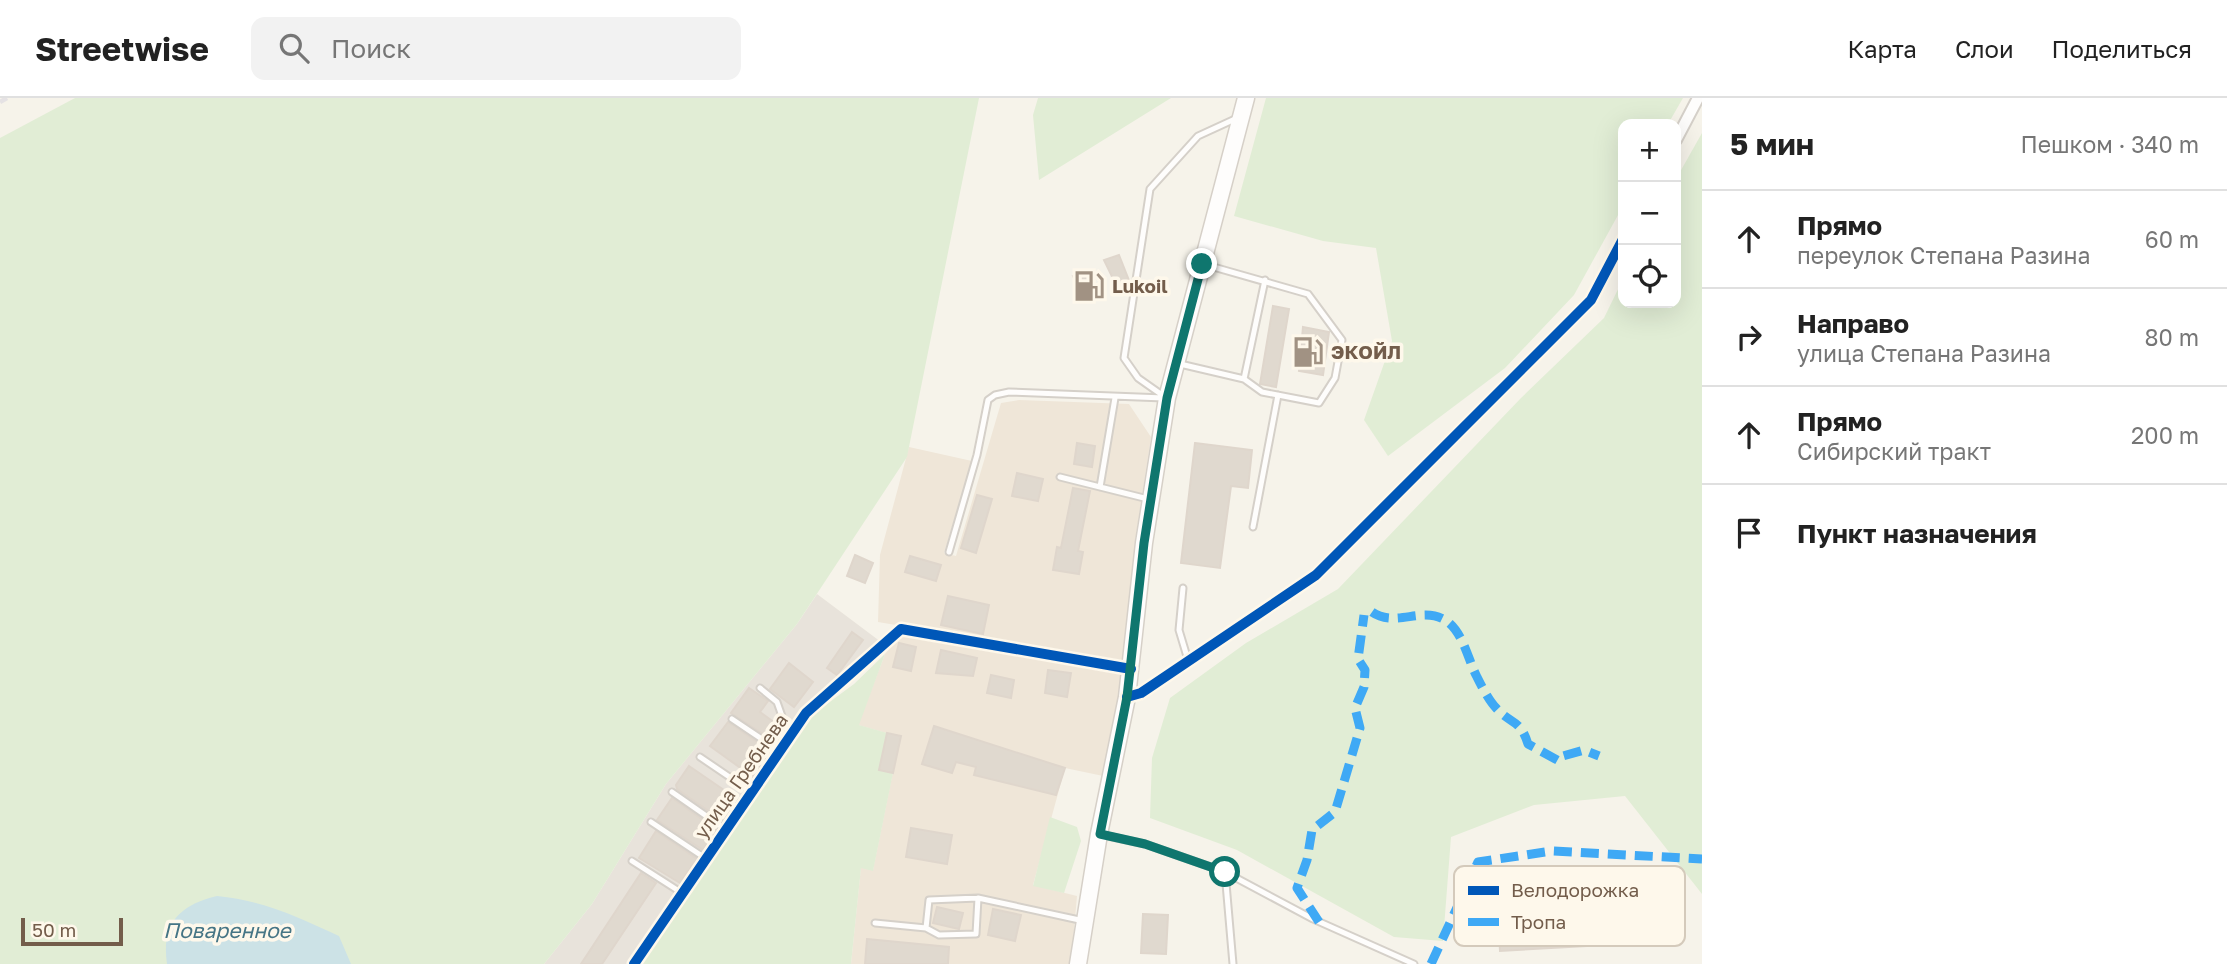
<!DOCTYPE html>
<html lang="ru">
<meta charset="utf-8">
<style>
body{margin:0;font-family:"Golos Text",sans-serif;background:#f2f2f2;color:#222}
.controls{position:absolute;right:21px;top:21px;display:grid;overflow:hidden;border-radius:14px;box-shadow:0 7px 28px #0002}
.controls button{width:63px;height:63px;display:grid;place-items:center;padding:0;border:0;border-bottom:2px solid #e0e0e0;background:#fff;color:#222;font:35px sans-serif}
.scale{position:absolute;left:21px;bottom:18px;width:102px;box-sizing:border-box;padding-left:7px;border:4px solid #735d4b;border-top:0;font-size:19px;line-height:24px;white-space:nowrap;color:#735d4b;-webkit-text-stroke:5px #fef8eb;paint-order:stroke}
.stop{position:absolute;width:21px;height:21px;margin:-16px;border:5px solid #0f766e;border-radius:50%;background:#fff}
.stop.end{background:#0f766e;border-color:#fff;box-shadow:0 2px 7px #0008}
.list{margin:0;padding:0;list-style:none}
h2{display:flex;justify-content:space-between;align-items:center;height:91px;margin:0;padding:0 28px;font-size:30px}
h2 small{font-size:23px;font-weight:400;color:#767676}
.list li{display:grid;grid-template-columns:46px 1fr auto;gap:21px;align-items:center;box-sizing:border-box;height:98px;padding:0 28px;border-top:2px solid #e0e0e0}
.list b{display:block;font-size:26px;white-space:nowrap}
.list p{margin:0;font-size:23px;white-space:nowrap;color:#767676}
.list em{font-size:23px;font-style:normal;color:#767676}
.icon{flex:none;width:38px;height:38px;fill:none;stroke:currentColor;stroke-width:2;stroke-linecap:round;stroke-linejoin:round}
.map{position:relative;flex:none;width:1702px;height:866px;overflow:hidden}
header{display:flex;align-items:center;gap:42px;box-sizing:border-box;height:98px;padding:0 35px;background:#fff;border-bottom:2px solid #e0e0e0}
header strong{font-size:33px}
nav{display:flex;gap:38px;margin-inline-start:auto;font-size:24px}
.search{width:490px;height:63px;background:#f2f2f2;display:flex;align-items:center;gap:18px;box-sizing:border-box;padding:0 24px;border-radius:14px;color:#767676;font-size:26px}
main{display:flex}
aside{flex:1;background:#fff}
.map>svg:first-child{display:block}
.residential{fill:#efe6d8}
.industrial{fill:#e8e3db}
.green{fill:#e1edd5}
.water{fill:#cce2e6}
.building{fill:#e0d9cf;stroke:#dfd6cc;stroke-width:2}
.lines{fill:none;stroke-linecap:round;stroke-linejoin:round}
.lane-casing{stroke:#d5d0c9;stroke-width:9}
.street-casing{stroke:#d5d0c9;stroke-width:14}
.secondary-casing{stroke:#d6d0c8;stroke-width:19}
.lane{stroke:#fefdfc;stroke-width:5}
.street{stroke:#fefdfc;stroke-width:10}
.secondary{stroke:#fefdfc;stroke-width:16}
.rail{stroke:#e5e2e4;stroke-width:4.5;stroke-dasharray:10 7;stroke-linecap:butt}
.quiet{stroke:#3fa9f5;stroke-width:9;stroke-dasharray:18 9;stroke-linecap:butt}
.cycleway-casing{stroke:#fef8eb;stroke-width:15}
.cycleway{stroke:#0057b8;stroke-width:10}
.route{stroke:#0f766e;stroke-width:9}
.labels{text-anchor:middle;stroke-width:7;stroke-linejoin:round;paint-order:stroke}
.poi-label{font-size:19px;font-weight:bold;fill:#735d4b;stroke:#fef8eb;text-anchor:start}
.street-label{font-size:19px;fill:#735d4b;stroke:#fef8eb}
.water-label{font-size:21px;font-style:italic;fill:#467585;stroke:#fef8eb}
.key{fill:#fef8eb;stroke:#d4cabb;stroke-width:2}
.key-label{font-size:19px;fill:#735d4b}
</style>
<header>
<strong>Streetwise</strong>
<div class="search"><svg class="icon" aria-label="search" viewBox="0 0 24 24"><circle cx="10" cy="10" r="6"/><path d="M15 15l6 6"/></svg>Поиск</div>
<nav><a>Карта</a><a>Слои</a><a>Поделиться</a></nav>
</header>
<main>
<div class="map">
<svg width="1702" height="866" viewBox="0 0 1702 866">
<rect width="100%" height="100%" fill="#f6f3ea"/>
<path class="residential" d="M1019 302 1129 306 1151 339 1135 443 1128 566 878 524 880 457 909 349 972 363 944 455 956 458 1001 305Z
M902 536 1125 575 1108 679 1065 670 1033 787 1077 798 1071 866H851L861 769 873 772 900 639 858 627 885 556Z"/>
<path class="industrial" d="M817 496 881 544 804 611 629 866H544L592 806 666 686 797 526Z"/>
<path class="green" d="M75 0H979L907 359 797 526 666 686 592 806 544 866H0V40Z
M1038 0H1171L1039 82 1033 17Z
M1266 0H1683L1668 26H1623V108L1574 197 1505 270 1388 358 1364 322 1392 243 1376 150 1323 143 1234 118Z
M1702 35V796L1625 698 1534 707 1451 739 1443 843 1394 839 1237 752 1150 720 1152 660 1170 600 1246 545 1338 491 1521 300 1604 220 1623 181V205H1676V81Z
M885 556 859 627 887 635 879 672 893 675 873 773 861 770 851 866H642L808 620 854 586Z
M1050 719 1077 729 1081 743 1064 795 1033 788Z"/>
<path class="water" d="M217 798C262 802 298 819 339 838L351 866H167C161 825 180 807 217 798Z"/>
<path class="building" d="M1119 157 1130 185V188L1119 193 1104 162Z
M1087 173 1099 197 1085 204 1073 178Z
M1273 208 1289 211 1276 289 1260 286Z
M1303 229 1329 234 1323 277 1299 273Z
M1077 345 1095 348 1092 369 1074 366Z
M1195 345 1252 352 1248 390 1231 388 1220 470 1181 465Z
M1017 375 1043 381 1038 403 1012 398Z
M1073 390 1090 393 1078 453 1083 454 1079 476 1053 472 1057 449 1061 450Z
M977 397 992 401 976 455 961 450Z
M855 457 873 465 865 485 847 478Z
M910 458 941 467 936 483 905 474Z
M948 498 989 507 983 536 941 527Z
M852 534 863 542 837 577 827 570Z
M899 545 916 549 911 573 893 569Z
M941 552 977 560 973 578 936 575Z
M789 565 813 584 794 609 770 591Z
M1048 572 1071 575 1067 599 1045 595Z
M991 577 1014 582 1011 600 987 595Z
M749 590 768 603 760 614 775 625 766 638 731 615Z
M728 624 760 646 758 650 768 657 753 679 710 648Z
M934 628 1065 670 1056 697 974 677 976 669 956 664 952 675 922 666Z
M887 635 901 638 893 675 879 672Z
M689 668 737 701 723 723 677 691 676 687Z
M672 700 717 732 703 752 657 722Z
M911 730 952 737 947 766 906 759Z
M656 733 697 761 680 785 639 760Z
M641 775 656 785 602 866H581Z
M1600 788 1604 847 1500 853 1497 794Z
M937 809 963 815 959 831 933 825Z
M993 811 1021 817 1015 843 988 837Z
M1143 816 1168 817 1166 856 1141 855Z
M867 841 949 849 948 866H865Z"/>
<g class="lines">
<defs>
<path id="lane" d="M1203 166 1308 196 1342 242 1335 280 1319 305 1262 294 1244 281
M1180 266 1244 281 1265 182
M1165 299 1138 280 1124 260 1150 91 1198 38 1235 21
M1060 379 1148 401
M1100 389 1115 300
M1253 429 1278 297
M949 454 977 357 988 302 995 297 1009 294 1164 300
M1183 490 1179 532 1188 562
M760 590 777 604 789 638
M732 621 778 652
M700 659 750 693
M672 694 725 731
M651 724 705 760
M1103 737 1145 746 1225 774 1313 821 1414 866
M632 763 682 795
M1225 774 1233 866
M875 825 926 830 929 802 978 800 1084 823
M926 830 939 837 976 836 978 800"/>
<path id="street" d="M1676 42 1698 0
M1127 599 1141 595 1316 477 1591 202 1623 141
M634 866 806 615 901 531 1131 571"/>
<path id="secondary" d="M1078 866 1099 736 1127 599 1144 445 1167 300 1246 0"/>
</defs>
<use href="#lane" class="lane-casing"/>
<use href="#street" class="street-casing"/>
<use href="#secondary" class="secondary-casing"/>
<use href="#lane" class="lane"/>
<use href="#street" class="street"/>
<use href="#secondary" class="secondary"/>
<path class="rail" d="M0 4 7 0"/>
<path class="quiet" d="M1372 514C1395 530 1422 508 1445 522 1463 533 1468 562 1477 579 1482 589 1489 603 1497 611 1512 627 1520 621 1528 646L1559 663 1563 658 1584 652 1599 658
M1319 824 1297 790 1307 762 1312 732 1335 714 1360 630 1355 610 1364 589 1365 572 1358 561 1364 517
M1431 866 1478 764 1552 753 1702 761"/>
<defs>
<path id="cycleway" d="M1127 599 1141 595 1316 477 1591 202 1623 141
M634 866 806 615 901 531 1131 571"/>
</defs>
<use href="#cycleway" class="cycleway-casing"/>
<use href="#cycleway" class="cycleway"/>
</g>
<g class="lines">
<path class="route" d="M1202 166 1167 300 1144 445 1127 599 1100 736 1145 746 1225 774"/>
</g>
<defs>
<symbol id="fuel-bare" viewBox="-9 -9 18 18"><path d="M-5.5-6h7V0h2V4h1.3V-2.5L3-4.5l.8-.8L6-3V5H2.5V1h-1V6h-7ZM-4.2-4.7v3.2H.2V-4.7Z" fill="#a19283" stroke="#fef8eb" stroke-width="2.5" paint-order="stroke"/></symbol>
</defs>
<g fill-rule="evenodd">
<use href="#fuel-bare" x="1067" y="166" width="44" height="44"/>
<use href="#fuel-bare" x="1286" y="232" width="44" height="44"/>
</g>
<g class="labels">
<g class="poi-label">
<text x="1112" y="195">Lukoil</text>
<text x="1331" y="261">ЭКОЙЛ</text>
</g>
<g class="street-label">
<text transform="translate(741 678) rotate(-55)" y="7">улица Гребнева</text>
</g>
<g class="water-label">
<text x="227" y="840">Поваренное</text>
</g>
</g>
<rect x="1454" y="768" width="231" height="80" rx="10" class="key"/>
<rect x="1468" y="788" width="31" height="9" fill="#0057b8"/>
<rect x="1468" y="820" width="31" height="8" fill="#3fa9f5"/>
<g class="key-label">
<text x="1511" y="799">Велодорожка</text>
<text x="1511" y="831">Тропа</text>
</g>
</svg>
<div class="controls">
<button>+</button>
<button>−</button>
<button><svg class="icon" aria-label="locate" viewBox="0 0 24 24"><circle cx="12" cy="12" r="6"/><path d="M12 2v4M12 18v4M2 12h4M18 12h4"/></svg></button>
</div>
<div class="scale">50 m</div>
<div class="stop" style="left:1225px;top:774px"></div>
<div class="stop end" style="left:1202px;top:166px"></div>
</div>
<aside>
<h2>5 мин<small>Пешком · 340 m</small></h2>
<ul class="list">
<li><svg class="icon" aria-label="ahead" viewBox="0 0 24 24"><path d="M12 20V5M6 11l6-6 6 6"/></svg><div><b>Прямо</b><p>переулок Степана Разина</p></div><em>60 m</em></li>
<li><svg class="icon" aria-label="right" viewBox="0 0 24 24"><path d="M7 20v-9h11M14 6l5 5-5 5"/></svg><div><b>Направо</b><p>улица Степана Разина</p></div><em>80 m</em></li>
<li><svg class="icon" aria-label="ahead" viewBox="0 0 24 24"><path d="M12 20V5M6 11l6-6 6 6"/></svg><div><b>Прямо</b><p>Сибирский тракт</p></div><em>200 m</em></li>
<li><svg class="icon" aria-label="arrive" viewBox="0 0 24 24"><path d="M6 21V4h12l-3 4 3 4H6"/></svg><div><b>Пункт назначения</b></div></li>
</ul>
</aside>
</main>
